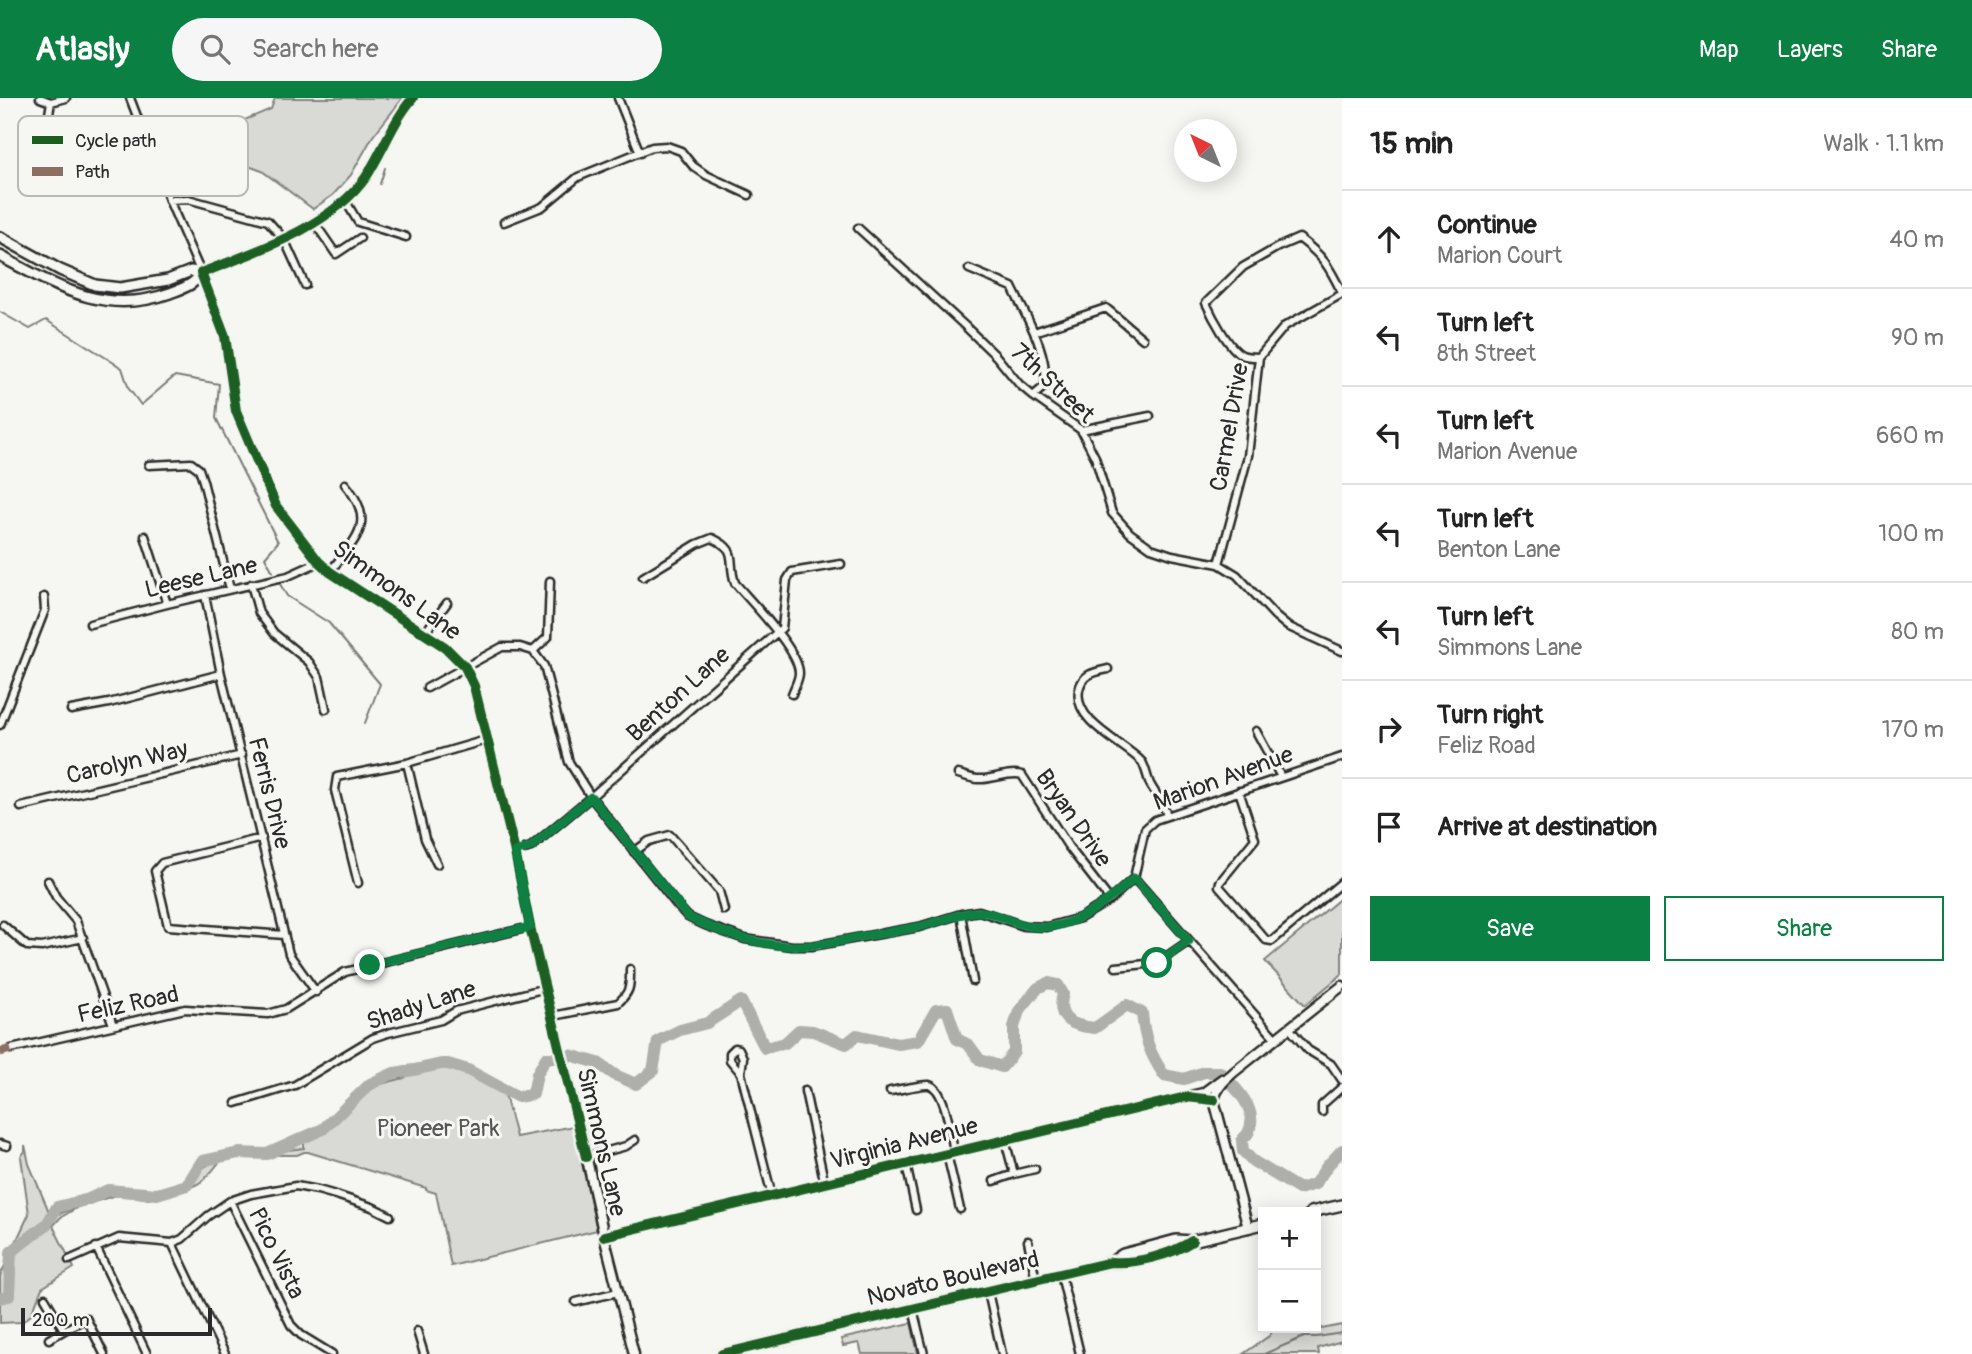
<!DOCTYPE html>
<meta charset="utf-8">
<style>
body{margin:0;font-family:Pangolin,sans-serif;background:#f6f6f6;color:#222}
.controls{position:absolute;right:21px;bottom:21px;display:grid;overflow:hidden;border-radius:0px;box-shadow:0 4px 18px #0003}
.controls button{width:63px;height:63px;display:grid;place-items:center;padding:0;border:0;border-bottom:2px solid #e0e0e0;background:#fff;color:#222;font:35px sans-serif}
.compass{position:absolute;left:1174px;top:21px;width:63px;height:63px;border-radius:50%;background:#fff;box-shadow:0 4px 18px #0003;rotate:317deg}
.scale{position:absolute;left:21px;bottom:18px;width:191px;box-sizing:border-box;padding-left:7px;border:4px solid #2b2b2b;border-top:0;font-size:19px;line-height:24px;white-space:nowrap;color:#2b2b2b;-webkit-text-stroke:5px #f6f6f2;paint-order:stroke}
.stop{position:absolute;width:21px;height:21px;margin:-16px;border:5px solid #0b8043;border-radius:50%;background:#fff}
.stop.end{background:#0b8043;border-color:#fff;box-shadow:0 2px 7px #0008}
.list{margin:0;padding:0;list-style:none}
h2{display:flex;justify-content:space-between;align-items:center;height:91px;margin:0;padding:0 28px;font-size:30px}
h2 small{font-size:23px;font-weight:400;color:#767676}
.list li{display:grid;grid-template-columns:46px 1fr auto;gap:21px;align-items:center;box-sizing:border-box;height:98px;padding:0 28px;border-top:2px solid #e0e0e0}
.list b{display:block;font-size:26px;white-space:nowrap}
.list p{margin:0;font-size:23px;white-space:nowrap;color:#767676}
.list em{font-size:23px;font-style:normal;color:#767676}
.actions{display:flex;gap:14px;padding:21px 28px}
.actions a{flex:1;padding:16px 0;border:2px solid #0b8043;border-radius:0px;text-align:center;font-size:24px;color:#0b8043}
.actions .main{background:#0b8043;color:#fff}
.icon{flex:none;width:38px;height:38px;fill:none;stroke:currentColor;stroke-width:2;stroke-linecap:round;stroke-linejoin:round}
.map{position:relative;flex:none;width:1342px;height:1256px;overflow:hidden}
header{display:flex;align-items:center;gap:42px;box-sizing:border-box;height:98px;padding:0 35px;background:#0b8043;color:#fff}
header strong{font-size:33px}
nav{display:flex;gap:38px;margin-inline-start:auto;font-size:24px}
.search{width:490px;height:63px;background:#f6f6f6;display:flex;align-items:center;gap:18px;box-sizing:border-box;padding:0 24px;border-radius:38px;color:#767676;font-size:26px}
main{display:flex}
aside{flex:1;background:#fff}
.map>svg:first-child{display:block}
.green{fill:#d9d9d5;stroke:#828280;stroke-width:2}
.lines{fill:none;stroke-linecap:round;stroke-linejoin:round}
.stream{stroke:#7a7a78;stroke-width:2}
.river{stroke:#aeaeab;stroke-width:12}
.minor-casing{stroke:#2b2b2b;stroke-width:11}
.tertiary-casing{stroke:#2b2b2b;stroke-width:13}
.secondary-casing{stroke:#2b2b2b;stroke-width:14}
.minor{stroke:#f6f6f2;stroke-width:6}
.tertiary{stroke:#f6f6f2;stroke-width:8}
.secondary{stroke:#f6f6f2;stroke-width:9}
.quiet{stroke:#8d6e63;stroke-width:9;stroke-dasharray:18 9;stroke-linecap:butt}
.cycleway-casing{stroke:#f6f6f2;stroke-width:15}
.cycleway{stroke:#1b5e20;stroke-width:10}
.route{stroke:#0b8043;stroke-width:9}
.labels{text-anchor:middle;stroke-width:6;stroke-linejoin:round;paint-order:stroke}
.street-label{font-size:24px;fill:#2b2b2b;stroke:#f6f6f2}
.park-label{font-size:24px;fill:#565656;stroke:#f6f6f2}
.key{fill:#f6f6f2;stroke:#b9b9b6;stroke-width:2}
.key-label{font-size:19px;fill:#2b2b2b}
</style>
<header>
<strong>Atlasly</strong>
<div class="search"><svg class="icon" aria-label="search" viewBox="0 0 24 24"><circle cx="10" cy="10" r="6"/><path d="M15 15l6 6"/></svg>Search here</div>
<nav><a>Map</a><a>Layers</a><a>Share</a></nav>
</header>
<main>
<div class="map">
<svg width="1342" height="1256" viewBox="0 0 1342 1256">
<rect width="100%" height="100%" fill="#f6f6f2"/>
<filter id="ink" filterUnits="userSpaceOnUse"><feTurbulence type="fractalNoise" baseFrequency=".0143" numOctaves="2"/><feDisplacementMap in="SourceGraphic" scale="14" xChannelSelector="R" yChannelSelector="G"/><feConvolveMatrix kernelMatrix="1 2 1 2 8 2 1 2 1" color-interpolation-filters="sRGB"/></filter>
<g filter="url(#ink)">
<path class="green" d="M275 0H403L373 38 351 77 333 97 313 111 262 73 224 59 165 70 159 58 271 11Z
M1342 799V876L1305 907 1265 863Z
M448 966 471 978H489L503 989 516 1039 574 1028 597 1132 451 1168 436 1095 426 1092V1090L308 1054H304L297 1057H256L221 1062C212 1073 204 1086 189 1089V1078L220 1060 304 1050V1041L312 1037 360 998 381 986 404 980 424 967Z
M25 1047 29 1066 49 1114 54 1118C83 1106 112 1096 144 1091L145 1095H178L148 1101 127 1096 113 1098 78 1109 60 1120 53 1128 74 1170 42 1190 31 1217 22 1224 0 1225V1178L29 1116 21 1059 25 1053Z
M1316 1214 1319 1226 1322 1231 1342 1227V1243L1318 1250 1319 1256H1243L1269 1238 1275 1230H1316Z
M911 1225 918 1256H862L859 1245 843 1248 841 1241Z"/>
<g class="lines">
<path class="stream" d="M380 86 385 70
M0 214 30 231 46 222 122 270 129 291 141 307 175 278 219 286 216 320 278 444 265 459 273 474
M280 486 287 498 329 525 380 586 365 625
M1264 1256 1304 1239H1317L1342 1235"/>
<path class="river" d="M570 957 598 965 615 977 636 986 653 973 658 943 680 932 707 925 741 903 765 950 785 945 799 932 813 933 846 946 857 937 898 946 918 943 936 912 947 911 957 941 969 947 980 962 1002 969 1014 954V929L1019 913 1038 890 1048 885 1058 887 1063 896C1055 923 1074 928 1095 930L1127 907 1142 915C1144 940 1150 956 1164 977L1184 981 1204 974H1220C1234 988 1259 1011 1249 1033 1248 1037 1244 1039 1242 1042L1243 1053 1253 1063 1299 1091 1315 1086 1328 1067 1342 1052
M0 1200 9 1198 11 1154 47 1126 57 1109 89 1101 108 1092 157 1096 187 1087 202 1063 239 1055 267 1056 323 1031 370 986 394 975 414 972 441 966H448L468 972 518 999 533 996 537 976 546 960H556"/>
<defs>
<path id="minor" d="M40 0 51 4 66 0
M130 0 169 102 201 175
M618 0 640 55
M45 40 51 4
M169 102 188 101 268 123 284 141 305 187
M345 102 358 124 406 139
M314 124 336 156 360 140
M504 124 542 109 578 79 652 49 667 48 681 53 693 68 706 77 749 97
M858 130 965 228 996 258 1019 286 1033 298 1081 332 1095 359 1112 415 1130 435 1151 450 1172 457 1219 466 1237 477 1275 518 1287 528 1342 553
M969 171 1012 189C1026 219 1049 254 1045 288L1033 298
M1034 234 1106 210 1143 241
M1259 259C1255 259 1246 259 1242 257 1229 251 1212 218 1206 205L1243 169 1278 149 1299 140C1323 158 1329 168 1342 195
M1081 332 1150 318
M149 367 191 365 199 371 203 383 230 491
M145 438 167 506
M1219 466 1248 358 1259 259 1285 228 1342 196
M330 474C355 440 378 426 345 386
M643 479 697 446 712 440C740 453 727 461 735 485 751 504 799 552 799 575 799 582 794 590 792 596
M251 486 259 515 274 535 309 564 319 579 326 611
M205 497 221 576 289 856 316 894
M90 526 167 506 288 478 319 464
M424 536 447 505
M533 553 548 539 550 483
M1108 571C1094 574 1082 576 1079 592 1073 624 1123 644 1142 664 1146 671 1147 679 1150 686 1156 697 1163 705 1167 717
M427 590 502 549H520L533 553 544 568 569 664 591 699 677 807 688 819 705 827 745 841 792 848H812L919 829 961 816 979 813 1024 828 1047 829 1080 820 1110 802 1134 780 1145 731 1155 722 1342 659
M71 612 109 605 221 576
M0 627 45 512 44 499
M1256 633 1281 679
M407 665 425 741 437 766
M958 676C966 678 974 682 982 681 993 681 1012 673 1022 677L1068 748 1110 802
M1239 693 1255 741 1220 784 1219 788 1266 842 1272 843 1342 784
M21 709 242 657
M262 740 162 765 155 773 168 828 284 837
M515 754 531 749 591 699 782 530 787 482 792 474 841 466
M634 754 649 743 670 737 719 793 724 812
M1134 780 1276 941
M48 783 56 799 76 823 113 927
M358 785 335 692 337 679 407 665 486 642
M961 816 973 883
M3 827 27 848 42 849 83 840
M1116 869 1157 865 1189 843
M553 918 618 905C631 893 630 888 630 871
M1290 931 1308 952 1331 966 1342 982
M11 951 185 911 268 916 286 911 345 874 530 829
M741 975 730 962V955L735 950 739 951 743 960 741 975 772 1098
M805 993 825 1087
M890 993C898 992 923 986 929 987 946 990 951 1040 954 1054
M236 1005 295 987 373 940 388 935 441 922 456 913 546 890
M1322 1014V1007L1342 989
M0 1046 7 1048
M947 1056 960 1111
M586 1059 626 1048 635 1042
M906 1066 916 1112
M1014 1076 1035 1071
M994 1083 1014 1076 1005 1042
M230 1103 291 1227 301 1237 332 1256
M604 1138 1186 999 1214 1002
M1028 1143 1036 1182
M172 1145 225 1256
M96 1149 147 1256
M69 1162 119 1140 172 1145 182 1141 208 1118 230 1103 251 1096 296 1088 318 1092 339 1098 372 1109 390 1118
M1061 1177 1080 1256
M988 1194 1002 1256
M45 1200 64 1232
M576 1204 618 1194
M913 1211 924 1256
M417 1233 424 1256
M49 1241 86 1220 104 1256"/>
<path id="tertiary" d="M201 175 225 238 236 313 276 408 319 464 330 474 445 549 465 569 474 588 515 754 530 829 582 1039 604 1138 634 1256
M1186 999 1203 995 1222 981
M1248 1130 1214 1002C1217 989 1225 982 1234 974L1342 888"/>
<path id="secondary" d="M0 139 60 172 95 187 120 190 168 182 191 173 201 175C255 154 331 129 366 79 383 53 393 23 413 0
M0 158C56 188 104 219 170 195 183 190 193 188 201 175
M1311 1114 1342 1107
M1111 1164 1123 1156 1150 1149 1176 1142 1192 1143 1263 1126
M722 1256 1111 1164C1136 1166 1171 1157 1192 1143"/>
</defs>
<use href="#minor" class="minor-casing"/>
<use href="#tertiary" class="tertiary-casing"/>
<use href="#secondary" class="secondary-casing"/>
<use href="#minor" class="minor"/>
<use href="#tertiary" class="tertiary"/>
<use href="#secondary" class="secondary"/>
<path class="quiet" d="M0 954 11 951"/>
<defs>
<path id="cycleway" d="M413 0C393 23 383 53 366 79 331 129 255 154 201 175L225 238 236 313 276 408 319 464 330 474 445 549 465 569 474 588 515 754 530 829 586 1059
M604 1138 1186 999 1214 1002
M722 1256 1111 1164C1136 1166 1171 1157 1192 1143"/>
</defs>
<use href="#cycleway" class="cycleway-casing"/>
<use href="#cycleway" class="cycleway"/>
</g>
</g>
<g class="lines" filter="url(#ink)">
<path class="route" d="M370 867 530 829 515 754 531 749 591 699 688 819C719 834 756 847 790 848 814 849 837 844 859 839 879 836 898 833 918 829 937 825 955 816 974 814 989 812 1006 822 1021 826 1063 840 1106 806 1134 780L1189 843 1157 865"/>
</g>
<g class="labels">
<g class="street-label">
<text transform="translate(1053 285) rotate(43)" y="8">7th Street</text>
<text transform="translate(1229 329) rotate(-80)" y="8">Carmel Drive</text>
<text transform="translate(201 479) rotate(-13)" y="8">Leese Lane</text>
<text transform="translate(397 492) rotate(36)" y="8">Simmons Lane</text>
<text transform="translate(678 596) rotate(-42)" y="8">Benton Lane</text>
<text transform="translate(127 664) rotate(-13)" y="8">Carolyn Way</text>
<text transform="translate(1223 680) rotate(-20)" y="8">Marion Avenue</text>
<text transform="translate(270 695) rotate(76)" y="8">Ferris Drive</text>
<text transform="translate(1074 720) rotate(55)" y="8">Bryan Drive</text>
<text transform="translate(128 906) rotate(-12)" y="8">Feliz Road</text>
<text transform="translate(421 907) rotate(-18)" y="8">Shady Lane</text>
<text transform="translate(602 1044) rotate(77)" y="8">Simmons Lane</text>
<text transform="translate(904 1045) rotate(-14)" y="8">Virginia Avenue</text>
<text transform="translate(277 1155) rotate(64)" y="8">Pico Vista</text>
<text transform="translate(953 1180) rotate(-13)" y="8">Novato Boulevard</text>
</g>
<g class="park-label">
<text x="438" y="1038">Pioneer Park</text>
</g>
</g>
<rect x="18" y="18" width="230" height="80" rx="10" class="key"/>
<rect x="32" y="38" width="31" height="8" fill="#1b5e20"/>
<rect x="32" y="69" width="31" height="9" fill="#8d6e63"/>
<g class="key-label">
<text x="75" y="49">Cycle path</text>
<text x="75" y="80">Path</text>
</g>
</svg>
<div class="controls">
<button>+</button>
<button>−</button>
</div>
<svg class="compass" viewBox="-18 -18 36 36"><path d="M0-13l5 13h-10z" fill="#e53935"/><path d="M0 13l5-13h-10z" fill="#767676"/></svg>
<div class="scale">200 m</div>
<div class="stop" style="left:1157px;top:865px"></div>
<div class="stop end" style="left:370px;top:867px"></div>
</div>
<aside>
<h2>15 min<small>Walk · 1.1 km</small></h2>
<ul class="list">
<li><svg class="icon" aria-label="ahead" viewBox="0 0 24 24"><path d="M12 20V5M6 11l6-6 6 6"/></svg><div><b>Continue</b><p>Marion Court</p></div><em>40 m</em></li>
<li><svg class="icon" aria-label="left" viewBox="0 0 24 24"><path d="M17 20v-9H6M10 6l-5 5 5 5"/></svg><div><b>Turn left</b><p>8th Street</p></div><em>90 m</em></li>
<li><svg class="icon" aria-label="left" viewBox="0 0 24 24"><path d="M17 20v-9H6M10 6l-5 5 5 5"/></svg><div><b>Turn left</b><p>Marion Avenue</p></div><em>660 m</em></li>
<li><svg class="icon" aria-label="left" viewBox="0 0 24 24"><path d="M17 20v-9H6M10 6l-5 5 5 5"/></svg><div><b>Turn left</b><p>Benton Lane</p></div><em>100 m</em></li>
<li><svg class="icon" aria-label="left" viewBox="0 0 24 24"><path d="M17 20v-9H6M10 6l-5 5 5 5"/></svg><div><b>Turn left</b><p>Simmons Lane</p></div><em>80 m</em></li>
<li><svg class="icon" aria-label="right" viewBox="0 0 24 24"><path d="M7 20v-9h11M14 6l5 5-5 5"/></svg><div><b>Turn right</b><p>Feliz Road</p></div><em>170 m</em></li>
<li><svg class="icon" aria-label="arrive" viewBox="0 0 24 24"><path d="M6 21V4h12l-3 4 3 4H6"/></svg><div><b>Arrive at destination</b></div></li>
</ul>
<div class="actions"><a class="main">Save</a><a>Share</a></div>
</aside>
</main>
